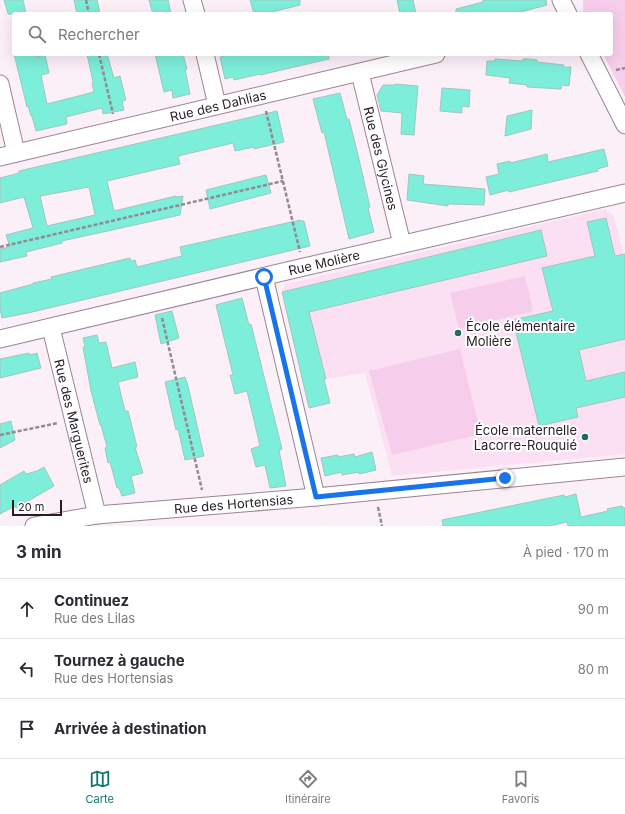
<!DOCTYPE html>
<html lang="fr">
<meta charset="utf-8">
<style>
body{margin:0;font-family:Inter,sans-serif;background:#f7f7f7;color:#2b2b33}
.scale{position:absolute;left:12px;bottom:10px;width:50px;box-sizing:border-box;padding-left:4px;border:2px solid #271d24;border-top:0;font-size:11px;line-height:14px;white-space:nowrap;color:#271d24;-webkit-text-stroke:3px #fff;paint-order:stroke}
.stop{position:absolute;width:12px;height:12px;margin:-9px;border:3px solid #1a73e8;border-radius:50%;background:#fff}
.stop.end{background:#1a73e8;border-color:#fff;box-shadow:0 1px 4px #0008}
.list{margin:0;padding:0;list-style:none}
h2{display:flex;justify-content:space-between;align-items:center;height:52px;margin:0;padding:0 16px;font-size:17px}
h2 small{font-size:13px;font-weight:400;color:#7c7c81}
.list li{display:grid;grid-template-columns:26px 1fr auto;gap:12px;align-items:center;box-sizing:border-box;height:60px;padding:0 16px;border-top:1px solid #e1e1e2}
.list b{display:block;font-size:15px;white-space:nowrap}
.list p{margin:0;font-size:13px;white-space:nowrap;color:#7c7c81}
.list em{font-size:13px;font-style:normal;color:#7c7c81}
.icon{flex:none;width:22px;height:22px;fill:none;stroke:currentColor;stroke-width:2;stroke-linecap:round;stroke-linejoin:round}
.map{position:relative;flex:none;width:625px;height:526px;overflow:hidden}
.search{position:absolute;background:#fff;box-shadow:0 4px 16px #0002;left:12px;right:12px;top:12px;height:44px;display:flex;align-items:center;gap:10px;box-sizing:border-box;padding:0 14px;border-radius:4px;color:#7c7c81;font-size:15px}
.sheet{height:232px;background:#fff}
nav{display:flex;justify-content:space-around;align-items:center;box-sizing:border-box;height:56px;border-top:1px solid #e1e1e2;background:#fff;font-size:11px;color:#7c7c81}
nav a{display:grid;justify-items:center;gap:2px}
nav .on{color:#0f766e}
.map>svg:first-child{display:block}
.built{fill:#fbdff3}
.green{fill:#f7cdec}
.building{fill:#7deeda;stroke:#a1c6be;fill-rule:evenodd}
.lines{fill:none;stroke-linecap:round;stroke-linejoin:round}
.street-casing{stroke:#9d8396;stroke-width:19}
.path{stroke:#948990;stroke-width:2.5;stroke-dasharray:4 2;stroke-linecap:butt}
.street{stroke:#fff;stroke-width:17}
.route{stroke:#1a73e8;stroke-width:5}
.poi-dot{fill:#23695e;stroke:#fff;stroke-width:1.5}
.labels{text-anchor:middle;stroke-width:4;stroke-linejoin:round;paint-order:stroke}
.street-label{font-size:13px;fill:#271d24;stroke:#fff}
.poi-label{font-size:13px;fill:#271d24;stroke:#fff;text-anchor:start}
</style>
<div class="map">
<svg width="625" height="526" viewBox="0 0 625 526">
<rect width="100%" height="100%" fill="#fcf0f8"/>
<path class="built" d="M605 209 614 216 625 259V454L392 476 365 373 326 379 303 384 282 292 286 284Z"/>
<path class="green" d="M583 0H625V97L603 54H611V14H583Z
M525 276 533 311 459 329 450 293Z
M460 349 481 434 392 455 369 371Z"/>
<path class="building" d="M4 0H23L26 14H8Z
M74 0H97L100 14H77Z
M149 0H168L171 14H153Z
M250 0H300V5L264 14H254Z
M397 0H413L416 14H400Z
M483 0H546L547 5 513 14H456V9L483 2Z
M14 54H36V57L45 55 49 73 41 75 47 104 94 92 92 83 93 82 87 54H107L114 78 120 76 126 100 122 101 124 110 103 114 102 108 66 117 67 124 36 131 32 116H31L28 106 27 107Z
M155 54H183L187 69H185L190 94 173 98 172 90 164 92Z
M235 54H328L329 59 260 75V74L234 80 233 77 225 79 220 57Z
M495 59 522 61 523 59H530L537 60V62L564 65 563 67H571L569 86 562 85 561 89 527 87V85L509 83 510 78 486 75 487 61H495Z
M395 84 418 86 414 135 401 134 402 113 381 111 377 95 383 85H395Z
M442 88 470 90 469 107 462 106V113L440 111Z
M340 93 347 119H349L358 155 370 207 368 208 374 232 349 239 324 132 322 133 313 99Z
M532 110 531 129 505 136 507 116Z
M277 111 284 142 254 149V147L235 151 233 143 178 156 180 164 107 181 114 211 176 196V197L183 196 180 215 62 241V243L26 252 27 256 0 262V249L10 247 6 235 33 228 24 197 0 203V178L19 173V171ZM89 187 95 215 47 226 40 196Z
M604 149 608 166 597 169 598 171 509 192V190L490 195 486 177 499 174 497 164 510 161V163L547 154 548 162Z
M409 174 424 176 423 184 485 189 484 205 448 204V206L407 200Z
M266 175 271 193 210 209 206 190Z
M606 218 615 256 625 254V339L579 350 586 381 625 372V397L576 408 578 417 539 426 513 320 553 311 542 268 595 256 587 222Z
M300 220 301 221H304L310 246 28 313 2 318 0 309V293L33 284V283L52 279 51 277 130 258 131 261 135 260 137 267 182 256 180 247Z
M541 230 547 256 309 312 326 379H324L330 403 309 408 282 292Z
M242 298 249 325 251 324 282 449 279 450 286 486 270 488 265 465 256 467 251 449 260 446 247 391 235 394 230 375H233L216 305Z
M172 311 179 338 161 344 155 315Z
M97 335 99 343 106 342 112 368 135 362 138 377 118 382 125 411H128L137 447H135L143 473 131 476 135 493 122 496 119 488H117L110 462 108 463 105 448 107 447 101 425H100L91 391 83 347H85L83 338Z
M29 353 30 355 37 353 41 368 0 378V359Z
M185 377 188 386 204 456 185 460 178 429 176 430 165 382Z
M11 421 15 440 0 448V424Z
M372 452 376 470 359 474V472L342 475V472L325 476 321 458 338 455V457L354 454 355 457Z
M44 467 54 486 16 508 15 506 0 514V485L24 471 26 474 37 471Z
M576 494 581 517 608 511 607 509 622 506 623 508H625V526H568L567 522 549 526H443L442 520 564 495 565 497Z"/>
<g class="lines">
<defs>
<g id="street">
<path d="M192 0 196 14"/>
<path d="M561 0 568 14"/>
<path d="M205 54 217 105"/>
<path d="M589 54 625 125"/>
<path id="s1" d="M360 73 402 244"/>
<path d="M0 84 16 153"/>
<path id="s2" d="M0 157 436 54"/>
<path d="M264 277 316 497"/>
<path id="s3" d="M51 328 97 515"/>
<path id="s4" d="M0 339 304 267 625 193"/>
<path id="s5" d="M34 526 97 515 316 497 625 467"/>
</g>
</defs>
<use href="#street" class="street-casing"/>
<path class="path" d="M86 0 89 14
M99 54 113 114
M616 70 625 68
M266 111 300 252
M0 247 283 181
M162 318 202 490
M0 435 58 423
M378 507 382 526"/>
<use href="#street" class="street"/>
</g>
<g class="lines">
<path class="route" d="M264 277 316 497 505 478"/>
</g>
<g class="poi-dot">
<circle cx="458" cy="333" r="4"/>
<circle cx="585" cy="437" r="4"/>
</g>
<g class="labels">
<g class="street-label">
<text dy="5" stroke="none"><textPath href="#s2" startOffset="224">Rue des Dahlias</textPath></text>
<text dy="5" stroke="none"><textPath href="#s1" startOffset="88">Rue des Glycines</textPath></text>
<text dy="5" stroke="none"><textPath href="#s4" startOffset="333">Rue Molière</textPath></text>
<text dy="5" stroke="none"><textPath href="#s3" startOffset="96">Rue des Marguerites</textPath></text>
<text dy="5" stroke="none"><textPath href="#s5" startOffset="201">Rue des Hortensias</textPath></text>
</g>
<g class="poi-label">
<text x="466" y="331">École élémentaire<tspan x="466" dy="15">Molière</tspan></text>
<text x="577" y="435" text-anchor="end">École maternelle<tspan x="577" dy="15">Lacorre-Rouquié</tspan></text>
</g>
</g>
</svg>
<div class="scale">20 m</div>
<div class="stop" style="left:264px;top:277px"></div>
<div class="stop end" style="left:505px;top:478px"></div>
<div class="search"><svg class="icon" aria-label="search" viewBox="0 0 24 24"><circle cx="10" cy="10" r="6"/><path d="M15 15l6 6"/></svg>Rechercher</div>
</div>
<section class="sheet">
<h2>3 min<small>À pied · 170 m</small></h2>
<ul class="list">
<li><svg class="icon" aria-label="ahead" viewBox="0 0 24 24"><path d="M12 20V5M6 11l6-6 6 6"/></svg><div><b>Continuez</b><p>Rue des Lilas</p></div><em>90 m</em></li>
<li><svg class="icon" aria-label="left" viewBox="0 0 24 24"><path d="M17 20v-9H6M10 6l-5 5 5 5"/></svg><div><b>Tournez à gauche</b><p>Rue des Hortensias</p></div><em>80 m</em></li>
<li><svg class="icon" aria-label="arrive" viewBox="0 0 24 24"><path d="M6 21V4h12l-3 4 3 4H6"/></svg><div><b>Arrivée à destination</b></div></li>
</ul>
</section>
<nav>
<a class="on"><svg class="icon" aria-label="map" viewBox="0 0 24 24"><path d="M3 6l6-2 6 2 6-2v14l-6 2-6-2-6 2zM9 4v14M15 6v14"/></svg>Carte</a>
<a><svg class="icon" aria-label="directions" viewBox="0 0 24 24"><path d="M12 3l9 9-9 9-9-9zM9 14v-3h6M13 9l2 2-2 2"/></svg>Itinéraire</a>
<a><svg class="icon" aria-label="saved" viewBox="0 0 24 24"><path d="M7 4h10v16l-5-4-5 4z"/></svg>Favoris</a>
</nav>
